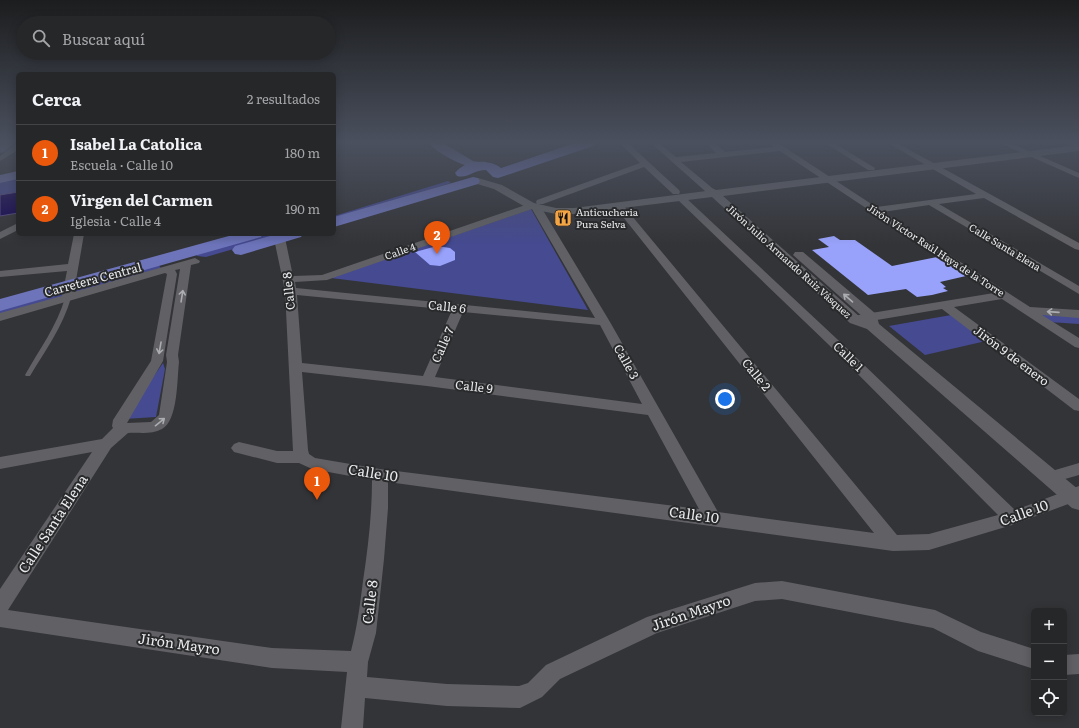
<!DOCTYPE html>
<html lang="es">
<meta charset="utf-8">
<style>
body{margin:0;font-family:Literata,serif;background:#2e2f31;color:#f1f3f6}
.controls{position:absolute;right:12px;bottom:12px;display:grid;overflow:hidden;border-radius:6px;box-shadow:0 2px 10px #0003}
.controls button{width:36px;height:36px;display:grid;place-items:center;padding:0;border:0;border-bottom:1px solid #424446;background:#262729;color:#f1f3f6;font:20px sans-serif}
.you{position:absolute;left:725px;top:399px;width:14px;height:14px;margin:-10px;border:3px solid #fff;border-radius:50%;background:#1a73e8;box-shadow:0 0 0 6px #1a73e833}
.badge{display:grid;place-items:center;width:26px;height:26px;border-radius:50%;background:#ea580c;color:#fff;font-size:13px;font-weight:700}
.pin{position:absolute;translate:-50% -33px;filter:drop-shadow(0 1px 2px #0008)}
.pin::after{content:'';position:absolute;top:21px;width:14px;height:12px;background:inherit;clip-path:polygon(0 0,100% 0,50% 100%)}
.list{margin:0;padding:0;list-style:none}
h2{display:flex;justify-content:space-between;align-items:center;height:52px;margin:0;padding:0 16px;font-size:17px}
h2 small{font-size:13px;font-weight:400;color:#a4a5a8}
.list li{display:grid;grid-template-columns:26px 1fr auto;gap:12px;align-items:center;box-sizing:border-box;height:56px;padding:0 16px;border-top:1px solid #424446}
.list b{display:block;font-size:15px;white-space:nowrap}
.list p{margin:0;font-size:13px;white-space:nowrap;color:#a4a5a8}
.list em{font-size:13px;font-style:normal;color:#a4a5a8}
.icon{flex:none;width:22px;height:22px;fill:none;stroke:currentColor;stroke-width:2;stroke-linecap:round;stroke-linejoin:round}
.map{position:relative;flex:none;width:1079px;height:728px;overflow:hidden}
.search{position:absolute;background:#262729;box-shadow:0 2px 10px #0003;left:16px;top:16px;width:320px;height:44px;display:flex;align-items:center;gap:10px;box-sizing:border-box;padding:0 14px;border-radius:22px;color:#a4a5a8;font-size:15px}
.panel{position:absolute;background:#262729;box-shadow:0 2px 10px #0003;left:16px;top:72px;width:320px;height:164px;border-radius:6px}
.map>svg:first-child{display:block}
.green{fill:#454a91}
.water{fill:#140553;stroke:#544a81}
.building{fill:#98a2fa}
.lines{fill:none;stroke-linecap:round;stroke-linejoin:round}
.service{fill:#616165;fill-rule:evenodd}
.minor{fill:#616165;fill-rule:evenodd}
.tertiary{fill:#616165;fill-rule:evenodd}
.secondary{fill:#666885;fill-rule:evenodd}
.primary{fill:#6a6fa5;fill-rule:evenodd}
.trunk{fill:#6d74ba;fill-rule:evenodd}
.oneway{stroke:#acadb0}
.labels{text-anchor:middle;stroke-width:4;stroke-linejoin:round;paint-order:stroke}
.far-poi-label{font-size:10px;fill:#eaebed;stroke:#292a2c;text-anchor:start}
.far-street-label{font-size:10px;fill:#eaebed;stroke:#292a2c}
.street-label{font-size:12px;fill:#eaebed;stroke:#292a2c}
.near-street-label{font-size:14px;fill:#eaebed;stroke:#292a2c}
</style>
<div class="map">
<svg width="1079" height="728" viewBox="0 0 1079 728">
<rect width="100%" height="100%" fill="#333437"/>
<path class="green" d="M18 178V192L0 195V182Z
M448 181 451 183 334 220V216Z
M531 209 588 310 331 278Z
M270 234 272 236 268 239 206 257 197 256V254Z
M159 265 161 269 76 293 77 288Z
M66 291 63 297 0 315V310Z
M1032 310 1079 314V324L1049 322Z
M951 315 986 341 925 355 889 326Z
M163 363 165 369 156 417 124 419Z"/>
<path class="water" d="M18 192V213L0 216V195Z"/>
<path class="building" d="M834 236 840 240H855L892 266 937 257 966 276 940 282 946 287 943 288 948 291 932 295 917 297 906 289 868 295 812 250 829 247 818 239Z
M437 246 450 248 455 252V260L440 266 430 265 415 252Z"/>
<g class="lines">
<path class="service" d="M68 296 71 298C63 326 45 351 30 376H26L25 375C39 350 57 326 65 298Z"/>
<path class="minor" d="M620 143H628L679 190 680 192 679 194H673L644 167 543 204H537L536 202 537 200 640 163Z
M651 143H659L676 157 716 153 706 143H714L725 152 774 147 769 143H778L876 207 976 194 888 143H897L1079 243V250L1075 249 984 198 939 204 1079 286V294L929 205 883 212 1030 307 1079 310V318L1042 315 1079 338V348L1075 347 1002 299 954 307 1079 399V411L1074 410 942 309 859 323 855 322 853 319 855 316 859 315 994 293 780 151 681 162 711 187 712 189 711 191H705Z
M825 143H834L875 168 874 170H868Z
M1000 143H1010L1079 173V178Z
M1069 143H1078L1079 145 1075 147Z
M15 145H18V150L0 161V156Z
M682 196 685 197 837 339 1015 510 1079 486V500L1012 525 929 550 893 551 388 482V508L384 559 376 633 368 662 367 677 447 684 519 686 528 683 546 665 647 617 755 583 782 581 935 610 981 632 1034 649V669L978 651 933 628 782 599 755 601 657 633 560 679 542 697 520 708 447 706 365 698 363 728H341L347 672 272 668 0 627V589L92 452 0 469V457L102 439 113 428 112 426 113 420 151 361 167 274 165 273 0 321V313L62 296 67 271 0 277V271L68 264 74 234H84L74 292 195 258 200 261 199 263 191 265 178 355 179 362C177 379 178 421 162 429 151 435 139 432 128 433L111 448 8 610 272 648 351 651C357 628 360 605 363 581 368 548 372 514 372 480L312 469 299 463H277L234 452 231 448 234 444 239 442 277 451H293L285 291 273 234H283L285 238 293 276 322 275 531 203 539 205 541 207 610 322 718 512 874 533 616 208 614 206 616 204H622L897 535 929 534 998 515 829 345 679 201 678 199 679 197ZM532 209 595 318 296 288 295 282 327 280ZM180 269 166 355 167 362 159 415 151 422 127 423 163 361 177 274 175 270ZM297 295 452 310 423 376 302 363ZM463 312 600 325 642 404 435 377ZM302 372 427 386 648 415 699 509 380 469 315 458 309 454 308 450Z
M18 223V230L0 239V232Z
M1079 463V475L1051 483 1045 481 1043 477 1045 473Z
M1079 654V674L1064 675V655Z"/>
<path class="tertiary" d="M1079 145V151L723 196 860 317 864 318 793 255 795 252H803L876 314 879 324 1079 490V510L1072 508 867 329 850 323 712 197 574 214H556L527 208 494 189 474 183 473 181 478 178 502 185 534 203 556 208H574L706 191V188L710 187 716 190Z"/>
<path class="secondary" d="M3 143H15L4 152 0 153V145Z"/>
<path class="primary" d="M429 143H443L473 161 486 163 488 166 486 169C473 172 437 154 429 143Z
M18 171V179L0 183V175Z"/>
<path class="trunk" d="M575 143H595L593 146 498 178 493 177 486 170C473 170 468 179 457 176L455 173C464 160 489 158 501 168Z
M473 177 478 178 480 181 478 184 334 227V217Z
M236 234H263L261 237 0 311V299Z
M277 234H303L301 237 241 255 235 254 232 250 235 246Z"/>
</g>
<defs><path id="oneway-shaft" d="M-6 0H5M1.5-3L5.5 0L1.5 3" fill="none" stroke-width="1.6" stroke-linecap="round" stroke-linejoin="round"/></defs>
<g class="oneway">
<use href="#oneway-shaft" transform="translate(182 296) rotate(-81)"/>
<use href="#oneway-shaft" transform="translate(848 298) rotate(-139)"/>
<use href="#oneway-shaft" transform="translate(1053 312) rotate(-176)"/>
<use href="#oneway-shaft" transform="translate(160 348) rotate(100)"/>
<use href="#oneway-shaft" transform="translate(160 422) rotate(-39)"/>
</g>
<linearGradient id="sky" x2="0" y2="1"><stop stop-color="#1c1d1e"/><stop offset="0.58" stop-color="#4a505e"/><stop offset="1" stop-color="#4a505e" stop-opacity="0"/></linearGradient>
<rect width="1079" height="245" fill="url(#sky)"/>
<defs>
<symbol id="restaurant-square" viewBox="-11 -11 22 22"><rect x="-9" y="-9" width="18" height="18" rx="4" fill="#f4a443" stroke="#292a2c"/><path d="M-5-6h1v4h1v-4h1v4h1v-4h1v5L-1.5 .5V6h-2V.5L-5-1ZM5-6V6H3V1.5H1.5Q1.5-4 5-6Z" fill="#111"/></symbol>
</defs>
<g fill-rule="evenodd">
<use href="#restaurant-square" x="553" y="208" width="20" height="20"/>
</g>
<g class="labels">
<g class="far-poi-label">
<text x="576" y="216">Anticucheria<tspan x="576" dy="12">Pura Selva</tspan></text>
</g>
<g class="far-street-label">
<text transform="translate(1005 247) rotate(31)" y="4">Calle Santa Elena</text>
<text transform="translate(936 250) rotate(33)" y="4">Jirón Víctor Raúl Haya de la Torre</text>
<text transform="translate(400 251) rotate(-19)" y="4">Calle 4</text>
<text transform="translate(789 261) rotate(42)" y="4">Jirón Julio Armando Ruiz Vásquez</text>
</g>
<g class="street-label">
<text transform="translate(93 280) rotate(-15)" y="4">Carretera Central</text>
<text transform="translate(289 291) rotate(-96)" y="4">Calle 8</text>
<text transform="translate(447 307) rotate(6)" y="4">Calle 6</text>
<text transform="translate(443 345) rotate(-66)" y="4">Calle 7</text>
<text transform="translate(1011 356) rotate(37)" y="4">Jirón 9 de enero</text>
<text transform="translate(848 357) rotate(44)" y="4">Calle 1</text>
<text transform="translate(626 362) rotate(61)" y="4">Calle 3</text>
<text transform="translate(756 375) rotate(51)" y="4">Calle 2</text>
<text transform="translate(474 387) rotate(7)" y="4">Calle 9</text>
</g>
<g class="near-street-label">
<text transform="translate(373 473) rotate(9)" y="5">Calle 10</text>
<text transform="translate(1024 513) rotate(-20)" y="5">Calle 10</text>
<text transform="translate(694 515) rotate(8)" y="5">Calle 10</text>
<text transform="translate(53 524) rotate(-57)" y="5">Calle Santa Elena</text>
<text transform="translate(370 602) rotate(-83)" y="5">Calle 8</text>
<text transform="translate(691 613) rotate(-19)" y="5">Jirón Mayro</text>
<text transform="translate(179 644) rotate(8)" y="5">Jirón Mayro</text>
</g>
</g>
</svg>
<div class="controls">
<button>+</button>
<button>−</button>
<button><svg class="icon" aria-label="locate" viewBox="0 0 24 24"><circle cx="12" cy="12" r="6"/><path d="M12 2v4M12 18v4M2 12h4M18 12h4"/></svg></button>
</div>
<div class="you"></div>
<div class="pin badge" style="left:317px;top:500px">1</div>
<div class="pin badge" style="left:437px;top:254px">2</div>
<div class="search"><svg class="icon" aria-label="search" viewBox="0 0 24 24"><circle cx="10" cy="10" r="6"/><path d="M15 15l6 6"/></svg>Buscar aquí</div>
<section class="panel">
<h2>Cerca<small>2 resultados</small></h2>
<ul class="list">
<li><span class="badge">1</span><div><b>Isabel La Catolica</b><p>Escuela · Calle 10</p></div><em>180 m</em></li>
<li><span class="badge">2</span><div><b>Virgen del Carmen</b><p>Iglesia · Calle 4</p></div><em>190 m</em></li>
</ul>
</section>
</div>
